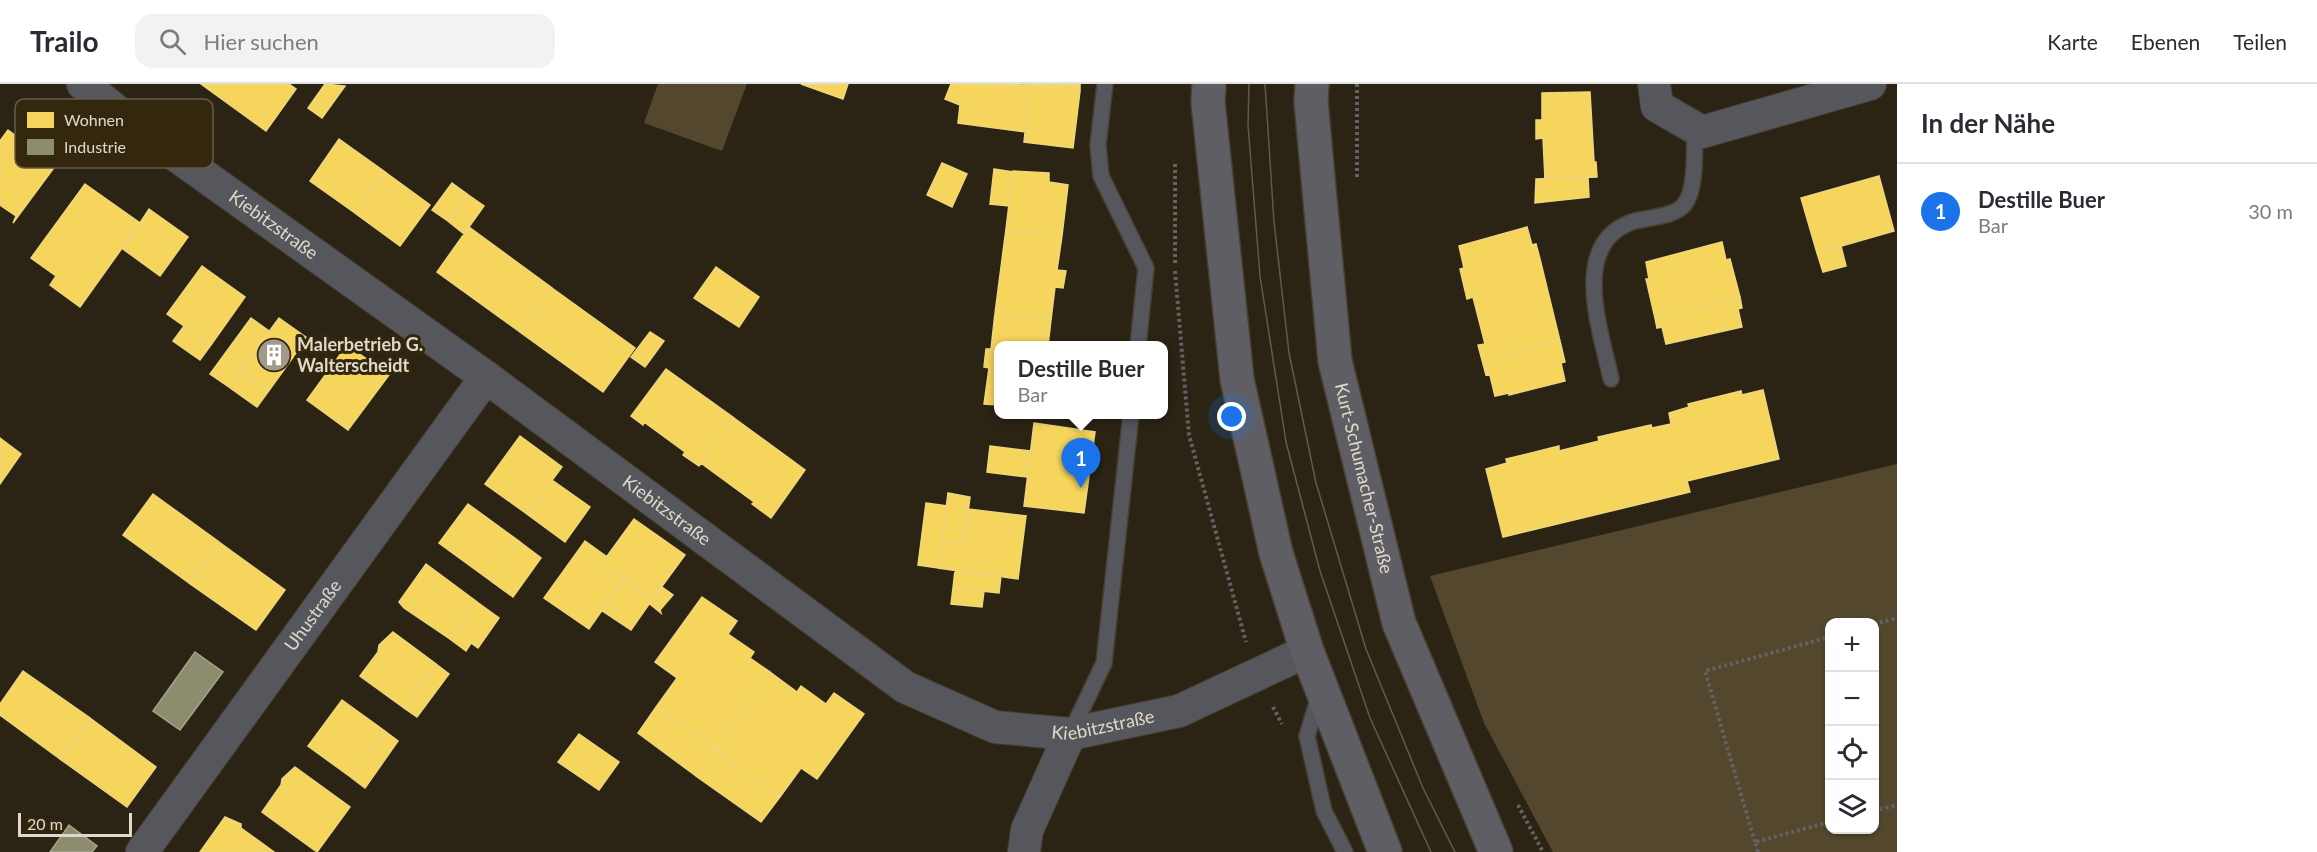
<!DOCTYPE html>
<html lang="de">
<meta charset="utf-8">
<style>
body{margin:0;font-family:Lato,sans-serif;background:#f2f2f3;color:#2b2b33}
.controls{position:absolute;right:18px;bottom:18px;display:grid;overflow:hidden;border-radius:12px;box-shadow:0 2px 4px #0004}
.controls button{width:54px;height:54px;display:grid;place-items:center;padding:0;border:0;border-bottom:2px solid #e1e1e2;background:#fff;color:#2b2b33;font:30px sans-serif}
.scale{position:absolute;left:18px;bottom:15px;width:114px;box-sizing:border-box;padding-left:6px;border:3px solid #e0d8c9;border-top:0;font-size:16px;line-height:21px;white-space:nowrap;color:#e0d8c9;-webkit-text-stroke:4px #33270d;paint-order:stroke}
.you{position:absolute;left:1232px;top:333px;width:21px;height:21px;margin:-15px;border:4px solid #fff;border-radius:50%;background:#1a73e8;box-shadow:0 0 0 9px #1a73e833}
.badge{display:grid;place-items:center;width:39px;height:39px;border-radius:50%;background:#1a73e8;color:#fff;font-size:20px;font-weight:700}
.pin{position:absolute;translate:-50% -50px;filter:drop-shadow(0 2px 3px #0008)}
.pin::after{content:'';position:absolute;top:32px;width:21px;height:18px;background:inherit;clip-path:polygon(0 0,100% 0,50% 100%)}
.popup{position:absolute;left:994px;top:257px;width:174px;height:78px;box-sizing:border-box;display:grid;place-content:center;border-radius:12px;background:#fff;filter:drop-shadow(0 2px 4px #0005);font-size:20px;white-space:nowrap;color:#7c7c81}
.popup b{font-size:22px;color:#2b2b33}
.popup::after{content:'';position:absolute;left:50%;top:100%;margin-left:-12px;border:12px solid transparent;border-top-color:#fff}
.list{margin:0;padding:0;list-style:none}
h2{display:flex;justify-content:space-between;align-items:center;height:78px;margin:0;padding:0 24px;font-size:26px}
h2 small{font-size:20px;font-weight:400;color:#7c7c81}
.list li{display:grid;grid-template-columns:39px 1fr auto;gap:18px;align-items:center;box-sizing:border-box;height:96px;padding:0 24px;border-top:2px solid #e1e1e2}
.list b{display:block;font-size:22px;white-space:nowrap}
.list p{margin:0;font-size:20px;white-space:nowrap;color:#7c7c81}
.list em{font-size:20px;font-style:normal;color:#7c7c81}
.icon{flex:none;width:33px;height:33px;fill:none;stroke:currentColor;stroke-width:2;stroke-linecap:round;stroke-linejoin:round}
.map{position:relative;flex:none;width:1897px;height:768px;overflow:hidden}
header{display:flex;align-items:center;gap:36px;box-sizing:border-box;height:84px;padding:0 30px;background:#fff;border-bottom:2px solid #e1e1e2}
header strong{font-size:28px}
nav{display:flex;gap:33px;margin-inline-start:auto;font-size:21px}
.search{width:420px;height:54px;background:#f2f2f3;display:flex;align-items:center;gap:15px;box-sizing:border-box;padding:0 21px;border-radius:18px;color:#7c7c81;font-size:22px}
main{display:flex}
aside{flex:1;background:#fff}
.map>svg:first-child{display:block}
.green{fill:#53472d;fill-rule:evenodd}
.homes{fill:#f6d55c;stroke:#efd67d;stroke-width:1.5}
.industry{fill:#8c8c6e;stroke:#a5a389;stroke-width:1.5}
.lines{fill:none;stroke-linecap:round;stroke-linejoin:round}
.lane-casing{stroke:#464033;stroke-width:18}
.street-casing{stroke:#464033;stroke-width:34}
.primary-casing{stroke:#464033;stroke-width:36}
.path{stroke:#636162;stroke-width:4;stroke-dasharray:3 3;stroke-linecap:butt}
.lane{stroke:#56565d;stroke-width:15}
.street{stroke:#56565d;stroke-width:32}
.primary{stroke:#5f5e64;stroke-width:33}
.tram{stroke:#5d5a58;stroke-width:1.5}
.labels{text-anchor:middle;stroke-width:6;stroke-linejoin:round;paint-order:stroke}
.street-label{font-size:18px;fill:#e0d8c9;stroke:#33270d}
.poi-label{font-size:18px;font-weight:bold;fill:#e0d8c9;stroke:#33270d;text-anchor:start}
.key{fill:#33270d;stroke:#675c45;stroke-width:1.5}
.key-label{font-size:16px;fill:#e0d8c9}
</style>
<header>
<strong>Trailo</strong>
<div class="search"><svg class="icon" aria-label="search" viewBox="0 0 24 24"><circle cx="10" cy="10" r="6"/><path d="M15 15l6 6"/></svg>Hier suchen</div>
<nav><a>Karte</a><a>Ebenen</a><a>Teilen</a></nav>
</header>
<main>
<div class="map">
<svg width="1897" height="768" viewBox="0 0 1897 768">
<rect width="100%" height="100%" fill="#2b2415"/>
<path class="green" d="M658 0H747L722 67 644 39Z
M1897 380V768H1553L1484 639 1430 492ZM1830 538H1874V746H1830Z"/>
<path class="homes" d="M201 0H289L296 5 266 47Z
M325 0 345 2 322 34 308 24Z
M801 0H848L843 15Z
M951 0 1030 1 1025 48 958 39 960 21 945 15Z
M1025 0H1080V7Z
M1030 1 1080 7 1073 64 1024 58Z
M1590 8 1594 78H1596L1597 93 1545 95 1543 54 1536 55V36H1542V9Z
M8 46 56 81 13 139 16 132 0 121V57Z
M339 55 385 88 355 129 310 97Z
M942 79 967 90 952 123 927 111Z
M994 85 1013 88 1009 122 990 120Z
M1013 87 1049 89V98L1068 101 1062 152 1006 145Z
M385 88 430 121 400 162 355 129Z
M1879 92 1894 147 1817 169 1801 114Z
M1588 93 1589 113 1535 119 1536 95Z
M452 99 467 110 448 137 432 126Z
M85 100 140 139 80 223 50 201 56 192 31 174Z
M467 110 484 122 464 150 448 137Z
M149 125 188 153 160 192 123 165Z
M469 143 552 204 520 248 437 188Z
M1527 143 1532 161 1536 160 1540 175 1560 257 1486 275 1490 290 1486 291 1478 261 1485 260 1473 213 1467 215 1460 185 1464 184 1459 162Z
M1006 145 1062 152 1057 186 1066 187 1063 204 1055 203 1051 236 995 229Z
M1722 158 1726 176 1730 175 1740 213 1655 234 1646 195H1649L1646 178Z
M1841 162 1846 182 1823 188 1817 169Z
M202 182 245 213 211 261 167 230Z
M716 183 759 213 739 243 694 214Z
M552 204 635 264 603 308 520 248Z
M1740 213 1742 224 1738 225 1742 243 1666 260 1662 243 1657 244 1655 234Z
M995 229 1051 236 1048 262H998V321L984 320 989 284 984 283 986 265H991Z
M251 234 269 247 229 303 210 290Z
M279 234 307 254 268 308 240 287Z
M184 242 211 261 200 276 173 257Z
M650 248 664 257 645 283 631 273Z
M1560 257 1565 278 1561 279 1565 297 1509 311V309L1495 312 1486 275Z
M347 261 389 291 348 346 307 316Z
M666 285 734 334 699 382 683 371 685 368 644 338 643 341 631 332Z
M240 287 268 308 257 323 229 303Z
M1763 306 1779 375 1687 397 1690 408 1503 453 1486 385 1507 379 1506 375 1523 371 1559 362V367L1599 357 1598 353 1651 341 1652 344 1671 340 1669 329 1689 323 1688 320 1741 307 1742 311Z
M734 334 805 386 771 434 752 420 754 418 701 379Z
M1034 339 1095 348 1084 429 1024 422Z
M520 352 562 383 527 430 485 400Z
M0 354 21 370 0 400Z
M990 362 1030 367 1027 393 987 388Z
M552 396 590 423 565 458 527 430Z
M948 409 970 413 964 460 942 457Z
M153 410 219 458 189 499 123 451Z
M926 419 947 422 938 484 918 481Z
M468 420 520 458 491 497 439 459Z
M968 425 1026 432 1018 495 938 484 942 457 964 460Z
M634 435 685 471 652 516 602 479Z
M585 457 607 473 602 479 624 495 589 545 544 514Z
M219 458 285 506 256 546 189 499Z
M520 458 541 474 513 513 491 497Z
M426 480 477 518 450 555 404 524 399 518Z
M955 486 1001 492 999 509 953 504Z
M624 495 652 516 631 546 601 526Z
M662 503 673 511 660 526 661 529 650 520Z
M953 504 984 507 982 523 951 520Z
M702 513 737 537 728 550 754 568 750 574 770 588 715 665 656 623 677 594 655 578Z
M477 518 499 534 478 564 471 559 466 567 450 555Z
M393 548 436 580 404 624 360 592 378 568 379 561Z
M436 580 449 590 417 633 404 624Z
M23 587 90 634 60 675 0 631V620Z
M770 588 797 608 801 602 826 620 834 609 864 630 817 695 801 684 780 713 715 665Z
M342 616 386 648 352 694 308 662Z
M656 623 715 665 696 692 638 649Z
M90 634 156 683 127 723 60 675Z
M386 648 398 657 365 704 352 694Z
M579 650 619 678 599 706 558 678Z
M715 665 780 713 761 738 696 692Z
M295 683 350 723 317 768 262 728 281 701 282 695Z
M225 733 241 740V744L274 768H200Z"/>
<path class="industry" d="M195 568 223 588 180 646 153 627Z
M69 741 97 762 92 768H50Z"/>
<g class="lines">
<defs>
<path id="lane" d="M1105 0 1098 61 1101 92 1146 184 1138 262
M1611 295C1601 247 1569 160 1632 138 1647 133 1672 134 1684 121 1697 106 1694 64 1695 44
M1319 612 1307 652 1324 727 1345 768
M1071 648 1104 579 1131 330"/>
<g id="street">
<path id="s1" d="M83 0 139 45 486 293 905 603 995 643 1070 650 1179 627 1307 567"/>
<path d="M1654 0 1657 22 1702 48 1870 0"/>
<path id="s2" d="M142 768 486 293"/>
<path d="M1024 768 1027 746 1070 650"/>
</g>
<g id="primary">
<path d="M1209 0 1208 18 1237 295 1276 469 1307 567 1385 768"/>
<path id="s3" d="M1312 0 1311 18 1335 277 1399 539 1496 768"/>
</g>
</defs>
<use href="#lane" class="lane-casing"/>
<use href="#street" class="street-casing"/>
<use href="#primary" class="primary-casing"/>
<path class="path" d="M1357 93V0
M1175 179V79
M1175 187 1189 351 1246 558
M1874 540 1897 534
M1273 623 1282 640
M1518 721 1543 768
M1874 727 1897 721
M1755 758 1705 587 1830 553
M1758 768 1755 758 1830 738"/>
<use href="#lane" class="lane"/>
<use href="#street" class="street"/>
<use href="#primary" class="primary"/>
<path class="tram" d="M1249 0 1248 41 1260 192 1286 358 1320 487 1370 634 1431 768
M1265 0 1274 138 1289 269 1316 399 1366 565 1423 704 1455 768"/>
</g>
<defs>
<symbol id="building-disc" viewBox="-11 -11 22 22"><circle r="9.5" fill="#a1998a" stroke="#33270d"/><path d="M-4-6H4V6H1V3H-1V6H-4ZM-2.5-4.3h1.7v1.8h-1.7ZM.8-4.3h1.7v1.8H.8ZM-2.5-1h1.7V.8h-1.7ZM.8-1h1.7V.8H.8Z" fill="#fff"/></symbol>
</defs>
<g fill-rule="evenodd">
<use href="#building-disc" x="255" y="252" width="38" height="38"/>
</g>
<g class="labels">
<g class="street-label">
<text dy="6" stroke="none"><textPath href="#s1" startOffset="237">Kiebitzstraße</textPath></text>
<text dy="6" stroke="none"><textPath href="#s3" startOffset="399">Kurt-Schumacher-Straße</textPath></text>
<text dy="6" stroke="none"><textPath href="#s1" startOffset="723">Kiebitzstraße</textPath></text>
<text dy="6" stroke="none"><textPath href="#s2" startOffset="292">Uhustraße</textPath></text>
<text dy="6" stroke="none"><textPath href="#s1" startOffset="1227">Kiebitzstraße</textPath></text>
</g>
<g class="poi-label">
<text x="297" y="267">Malerbetrieb G.<tspan x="297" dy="21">Walterscheidt</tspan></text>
</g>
</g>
<rect x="15" y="15" width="198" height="69" rx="9" class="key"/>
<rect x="27" y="28" width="27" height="16" fill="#f6d55c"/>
<rect x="27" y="55" width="27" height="16" fill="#8c8c6e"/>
<g class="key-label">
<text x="64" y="42">Wohnen</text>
<text x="64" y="69">Industrie</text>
</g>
</svg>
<div class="controls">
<button>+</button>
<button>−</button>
<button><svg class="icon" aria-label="locate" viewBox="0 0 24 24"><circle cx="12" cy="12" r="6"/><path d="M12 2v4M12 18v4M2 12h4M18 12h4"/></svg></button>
<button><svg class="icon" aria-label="layers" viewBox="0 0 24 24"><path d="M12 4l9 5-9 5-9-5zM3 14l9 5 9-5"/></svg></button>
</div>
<div class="scale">20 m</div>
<div class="you"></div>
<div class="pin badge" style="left:1081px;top:404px">1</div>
<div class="popup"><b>Destille Buer</b>Bar</div>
</div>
<aside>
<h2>In der Nähe<small></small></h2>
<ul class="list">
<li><span class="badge">1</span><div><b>Destille Buer</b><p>Bar</p></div><em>30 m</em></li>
</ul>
</aside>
</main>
